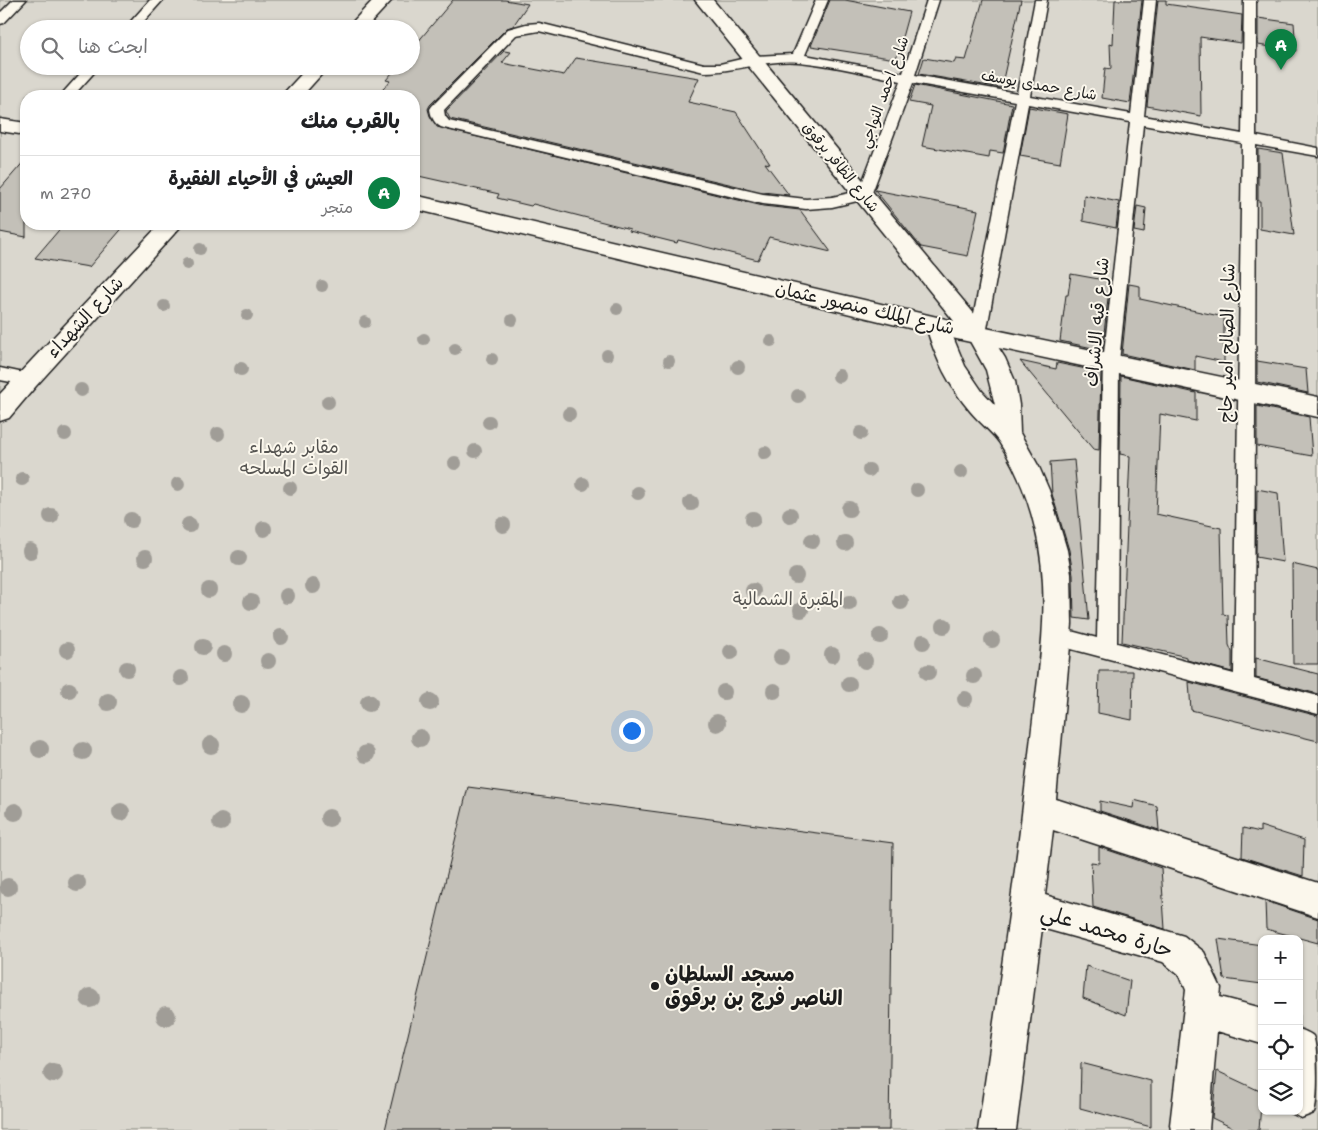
<!DOCTYPE html>
<html lang="ar">
<meta charset="utf-8">
<style>
body{margin:0;font-family:"Shantell Sans","Playpen Sans Arabic",sans-serif;background:#f2f2f2;color:#202124;direction:rtl}
.controls{position:absolute;right:15px;bottom:15px;display:grid;overflow:hidden;border-radius:10px;box-shadow:0 1px 4px #0004}
.controls button{width:45px;height:45px;display:grid;place-items:center;padding:0;border:0;border-bottom:1px solid #e0e0e0;background:#fff;color:#202124;font:25px sans-serif}
.you{position:absolute;left:631px;top:730px;width:18px;height:18px;margin:-12px;border:4px solid #fff;border-radius:50%;background:#1a73e8;box-shadow:0 0 0 8px #1a73e833}
.badge{display:grid;place-items:center;width:32px;height:32px;border-radius:50%;background:#0b8043;color:#fff;font-size:16px;font-weight:700}
.pin{position:absolute;translate:-50% -41px;filter:drop-shadow(0 1px 2px #0008)}
.pin::after{content:'';position:absolute;top:26px;width:18px;height:15px;background:inherit;clip-path:polygon(0 0,100% 0,50% 100%)}
.list{margin:0;padding:0;list-style:none}
h2{display:flex;justify-content:space-between;align-items:center;height:65px;margin:0;padding:0 20px;font-size:21px}
h2 small{font-size:16px;font-weight:400;color:#757577}
.list li{display:grid;grid-template-columns:32px 1fr auto;gap:15px;align-items:center;box-sizing:border-box;height:75px;padding:0 20px;border-top:1px solid #e0e0e0}
.list b{display:block;font-size:19px;white-space:nowrap}
.list p{margin:0;font-size:16px;white-space:nowrap;color:#757577}
.list em{font-size:16px;font-style:normal;color:#757577}
.icon{flex:none;width:28px;height:28px;fill:none;stroke:currentColor;stroke-width:2;stroke-linecap:round;stroke-linejoin:round}
.map{position:relative;flex:none;width:1318px;height:1130px;overflow:hidden;direction:ltr}
.search{position:absolute;background:#fff;box-shadow:0 1px 4px #0004;left:20px;top:20px;width:400px;height:55px;display:flex;align-items:center;gap:12px;box-sizing:border-box;padding:0 18px;border-radius:28px;color:#757577;font-size:19px}
.panel{position:absolute;background:#fff;box-shadow:0 1px 4px #0004;left:20px;top:90px;width:400px;height:140px;border-radius:20px;direction:rtl}
.map>svg:first-child{display:block}
.green{fill:#dad7ce;stroke:#7b7a75;fill-rule:evenodd}
.building{fill:#c3c0b8;stroke:#1c1c1c}
.lines{fill:none;stroke-linecap:round;stroke-linejoin:round}
.service-casing{stroke:#1c1c1c;stroke-width:3}
.minor-casing{stroke:#1c1c1c;stroke-width:3}
.secondary-casing{stroke:#1c1c1c;stroke-width:3}
.service{fill:#fbf7ec;fill-rule:evenodd}
.minor{fill:#fbf7ec;fill-rule:evenodd}
.secondary{fill:#fbf7ec;fill-rule:evenodd}
.tree{fill:#a09d97}
.poi-dot{fill:#1c1c1c;stroke:#fbf7ec;stroke-width:2}
.labels{text-anchor:middle;stroke-width:4;stroke-linejoin:round;paint-order:stroke}
.far-street-label{font-size:15px;fill:#1c1c1c;stroke:#fbf7ec}
.street-label{font-size:18px;fill:#1c1c1c;stroke:#fbf7ec}
.park-label{font-size:18px;fill:#555451;stroke:#fbf7ec}
.near-street-label{font-size:21px;fill:#1c1c1c;stroke:#fbf7ec}
.near-poi-label{font-size:21px;font-weight:bold;fill:#1c1c1c;stroke:#fbf7ec;text-anchor:start}
</style>
<div class="map">
<svg width="1318" height="1130" viewBox="0 0 1318 1130">
<rect width="100%" height="100%" fill="#fbf7ec"/>
<filter id="ink" filterUnits="userSpaceOnUse"><feTurbulence type="fractalNoise" baseFrequency=".02" numOctaves="2"/><feDisplacementMap in="SourceGraphic" scale="10" xChannelSelector="R" yChannelSelector="G"/><feConvolveMatrix kernelMatrix="1 2 1 2 8 2 1 2 1" color-interpolation-filters="sRGB"/></filter>
<g filter="url(#ink)">
<path class="green" d="M0 0H1318V1130H0ZM29 29H411V66H29ZM26 96H414V224H26ZM1262 939H1299V1111H1262Z"/>
<path class="building" d="M453 0H505L528 4 513 26 507 28 430 105 428 109 430 116 437 127 763 206 800 210 831 252 769 237 758 260 678 240 677 243 629 231 630 229 533 204 531 206 497 198 499 194 414 175V96H377L390 81 386 80 398 66H411V50Z
M830 0H845L909 12 896 59 811 46Z
M983 0H1021L1001 88 919 74 924 58 954 63 956 59 966 60Z
M1115 0H1142L1130 103 1102 98 1105 68 1111 69 1110 43 1113 44Z
M1158 0H1166V4L1242 15 1241 43 1200 37 1201 116 1147 106Z
M1258 18 1294 23 1296 51 1258 45Z
M504 51 511 52 502 63 564 75 576 58 699 78 688 102 736 112 770 164 765 163 789 195 763 192 450 119 446 111Z
M915 85 1012 104 1003 153 990 151 989 158 922 146 931 106 909 102Z
M1029 107 1068 114 1060 163 1020 156Z
M1258 149 1283 153 1294 235 1260 229V201H1258Z
M26 159V237L0 232V189Z
M875 190 978 210 968 256 921 247Z
M1084 195 1119 202 1116 228 1083 221Z
M1137 206 1146 208 1144 233 1134 231Z
M64 224H126L89 267 35 258Z
M1071 274 1110 281 1102 350 1060 341 1066 295H1068Z
M1129 284 1140 286V299L1224 317V362L1195 356V370L1122 354Z
M1020 361 1056 369 1057 363 1101 372 1099 450 1093 449Z
M1257 361 1306 369 1308 393 1257 382Z
M1121 376 1196 393V421L1160 414 1156 514 1221 528 1223 614 1228 615 1229 645 1232 652V672L1187 660V657L1122 642 1130 456 1120 454Z
M1257 406 1309 417 1312 456 1257 446Z
M1074 460 1089 620 1074 618 1073 574 1069 550 1052 494 1050 462Z
M1257 489 1278 493 1283 562 1256 557Z
M1292 564 1318 570V664H1293Z
M1256 658 1318 674V694L1256 678Z
M1099 671H1133L1132 720 1098 713Z
M1189 682 1318 716V741L1191 710Z
M468 787 893 843 889 1130H385Z
M1134 800 1157 806 1159 830 1100 811V801L1133 808Z
M1260 826 1304 840 1303 876 1242 857 1243 828 1260 832Z
M1099 847 1161 868 1165 929 1093 907 1091 862 1099 863Z
M1265 901 1318 919V943L1266 929Z
M1218 939 1262 945V984L1224 979Z
M1086 966 1130 981 1126 1015 1083 998Z
M1081 1063 1151 1081V1127L1080 1108Z
M1217 1071 1262 1092 1259 1130H1237L1212 1118Z"/>
<g class="lines">
<defs>
<path id="service" d="M13 0H26L4 23 0 24V13Z
M150 0H163L137 29H124Z
M816 0H828L805 55 903 73 927 0H939L915 75 1017 93 1035 0H1047L1030 96 1131 114 1144 0H1156L1144 116 1242 134 1244 0H1256V136L1318 148V156L1256 145 1254 679 1318 696V714L1056 645 1049 642 1046 636 1049 630 1056 627 1097 638 1103 362 1130 122 1028 104 986 334 984 338 978 340 972 338 970 334 1015 101 913 83 870 198 832 207 806 209 763 204 444 128C435 126 431 117 430 109L432 106 508 29 526 24 539 23 704 64H720L754 56 793 54ZM539 31 704 72C736 72 766 59 799 62 833 65 867 74 901 81L859 191 832 197 806 199 763 194 449 121 445 116 444 110 516 35ZM1143 125 1242 143 1234 674 1117 643 1119 362Z
M87 66H100L73 96H60Z
M0 368 33 375 35 379 33 383 27 385 0 380Z"/>
<path id="minor" d="M373 0H392L365 29H346Z
M309 66H329L302 96H281Z
M160 224H183L36 386 9 418 0 421V394Z
M938 317 946 320 965 366 982 391 995 405 986 370 966 334 970 328 978 325 986 328 1005 358 1015 381 1019 405 1020 433 1039 467 1049 490 1067 550 1071 574 1072 624 1056 799 1318 883V917L1053 830 1045 895 1184 936 1204 952 1221 988 1220 997 1262 1008V1044L1217 1031 1209 1130H1171L1170 1125 1186 990 1180 976 1163 962 1042 928 1016 1130H978C997 1002 1016 874 1030 745 1038 673 1053 599 1035 528 1028 498 1016 468 999 442 991 431 979 422 970 411 949 386 935 358 926 326L930 320Z
M1299 1029C1304 1031 1310 1033 1313 1036 1318 1047 1318 1100 1314 1113L1301 1118 1287 1111H1299Z"/>
<path id="secondary" d="M695 0H713L986 328 1318 397V417L938 335 414 209V195L954 321Z
M0 119 26 123V135L0 131Z"/>
</defs>
<use href="#service" class="service-casing"/>
<use href="#minor" class="minor-casing"/>
<use href="#secondary" class="secondary-casing"/>
<use href="#service" class="service"/>
<use href="#minor" class="minor"/>
<use href="#secondary" class="secondary"/>
</g>
<g class="tree">
<circle cx="200" cy="249" r="6"/>
<circle cx="187" cy="264" r="6"/>
<circle cx="322" cy="286" r="6"/>
<circle cx="164" cy="306" r="6"/>
<circle cx="617" cy="309" r="6"/>
<circle cx="247" cy="315" r="6"/>
<circle cx="512" cy="320" r="6"/>
<circle cx="365" cy="322" r="6"/>
<circle cx="424" cy="339" r="6"/>
<circle cx="771" cy="341" r="6"/>
<circle cx="455" cy="349" r="6"/>
<circle cx="607" cy="355" r="6"/>
<circle cx="492" cy="359" r="6"/>
<circle cx="669" cy="361" r="6"/>
<circle cx="738" cy="367" r="7"/>
<circle cx="241" cy="369" r="7"/>
<circle cx="839" cy="376" r="7"/>
<circle cx="81" cy="390" r="7"/>
<circle cx="798" cy="396" r="7"/>
<circle cx="328" cy="402" r="7"/>
<circle cx="569" cy="414" r="7"/>
<circle cx="489" cy="422" r="7"/>
<circle cx="861" cy="433" r="7"/>
<circle cx="65" cy="434" r="7"/>
<circle cx="218" cy="434" r="7"/>
<circle cx="475" cy="451" r="7"/>
<circle cx="765" cy="453" r="7"/>
<circle cx="455" cy="463" r="7"/>
<circle cx="869" cy="470" r="7"/>
<circle cx="961" cy="472" r="7"/>
<circle cx="22" cy="479" r="7"/>
<circle cx="178" cy="484" r="7"/>
<circle cx="583" cy="484" r="7"/>
<circle cx="290" cy="488" r="7"/>
<circle cx="917" cy="490" r="7"/>
<circle cx="638" cy="493" r="7"/>
<circle cx="691" cy="503" r="8"/>
<circle cx="849" cy="509" r="8"/>
<circle cx="790" cy="515" r="8"/>
<circle cx="51" cy="516" r="8"/>
<circle cx="753" cy="519" r="8"/>
<circle cx="131" cy="520" r="8"/>
<circle cx="189" cy="525" r="8"/>
<circle cx="503" cy="525" r="8"/>
<circle cx="264" cy="529" r="8"/>
<circle cx="812" cy="541" r="8"/>
<circle cx="845" cy="543" r="8"/>
<circle cx="30" cy="551" r="8"/>
<circle cx="145" cy="558" r="8"/>
<circle cx="239" cy="558" r="8"/>
<circle cx="796" cy="576" r="8"/>
<circle cx="313" cy="586" r="8"/>
<circle cx="209" cy="590" r="8"/>
<circle cx="753" cy="591" r="8"/>
<circle cx="287" cy="596" r="8"/>
<circle cx="251" cy="602" r="8"/>
<circle cx="901" cy="602" r="8"/>
<circle cx="849" cy="603" r="8"/>
<circle cx="801" cy="610" r="8"/>
<circle cx="944" cy="626" r="8"/>
<circle cx="880" cy="636" r="8"/>
<circle cx="281" cy="637" r="8"/>
<circle cx="992" cy="640" r="8"/>
<circle cx="923" cy="642" r="8"/>
<circle cx="203" cy="647" r="8"/>
<circle cx="67" cy="650" r="8"/>
<circle cx="731" cy="652" r="8"/>
<circle cx="224" cy="654" r="8"/>
<circle cx="832" cy="655" r="8"/>
<circle cx="781" cy="657" r="8"/>
<circle cx="268" cy="661" r="8"/>
<circle cx="865" cy="661" r="8"/>
<circle cx="127" cy="669" r="8"/>
<circle cx="928" cy="672" r="8"/>
<circle cx="974" cy="676" r="8"/>
<circle cx="181" cy="678" r="8"/>
<circle cx="849" cy="684" r="8"/>
<circle cx="69" cy="690" r="8"/>
<circle cx="774" cy="691" r="8"/>
<circle cx="724" cy="692" r="8"/>
<circle cx="965" cy="699" r="8"/>
<circle cx="108" cy="702" r="9"/>
<circle cx="430" cy="702" r="9"/>
<circle cx="369" cy="703" r="9"/>
<circle cx="241" cy="704" r="9"/>
<circle cx="717" cy="723" r="9"/>
<circle cx="420" cy="738" r="9"/>
<circle cx="211" cy="745" r="9"/>
<circle cx="40" cy="749" r="9"/>
<circle cx="83" cy="751" r="9"/>
<circle cx="366" cy="754" r="9"/>
<circle cx="15" cy="812" r="9"/>
<circle cx="121" cy="812" r="9"/>
<circle cx="329" cy="818" r="9"/>
<circle cx="221" cy="822" r="9"/>
<circle cx="77" cy="883" r="9"/>
<circle cx="8" cy="887" r="9"/>
<circle cx="90" cy="998" r="10"/>
<circle cx="166" cy="1016" r="10"/>
<circle cx="53" cy="1073" r="10"/>
</g>
</g>
<circle class="poi-dot" cx="655" cy="986" r="5"/>
<g class="labels">
<g class="far-street-label">
<text transform="translate(1039 85) rotate(10)" y="5">شارع حمدى يوسف</text>
<text transform="translate(884 92) rotate(-70)" y="5">شارع احمد النواجي</text>
<text transform="translate(841 167) rotate(51)" y="5">شارع الظافر برقوق</text>
</g>
<g class="street-label">
<text transform="translate(865 308) rotate(13)" y="6">شارع الملك منصور عثمان</text>
<text transform="translate(85 317) rotate(-47)" y="6">شارع الشهداء</text>
<text transform="translate(1097 322) rotate(-85)" y="6">شارع قبه الاشراف</text>
<text transform="translate(1227 343) rotate(-89)" y="6">شارع الصالح امير حاج</text>
</g>
<g class="park-label">
<text x="294" y="453">مقابر شهداء<tspan x="294" dy="21">القوات المسلحه</tspan></text>
<text x="788" y="605">المقبرة الشمالية</text>
</g>
<g class="near-street-label">
<text transform="translate(1107 931) rotate(17)" y="7">حارة محمد علي</text>
</g>
<g class="near-poi-label">
<text x="665" y="981">مسجد السلطان<tspan x="665" dy="24">الناصر فرج بن برقوق</tspan></text>
</g>
</g>
</svg>
<div class="controls">
<button>+</button>
<button>−</button>
<button><svg class="icon" aria-label="locate" viewBox="0 0 24 24"><circle cx="12" cy="12" r="6"/><path d="M12 2v4M12 18v4M2 12h4M18 12h4"/></svg></button>
<button><svg class="icon" aria-label="layers" viewBox="0 0 24 24"><path d="M12 4l9 5-9 5-9-5zM3 14l9 5 9-5"/></svg></button>
</div>
<div class="you"></div>
<div class="pin badge" style="left:1281px;top:70px">A</div>
<div class="search"><svg class="icon" aria-label="search" viewBox="0 0 24 24"><circle cx="10" cy="10" r="6"/><path d="M15 15l6 6"/></svg>ابحث هنا</div>
<section class="panel">
<h2>بالقرب منك<small></small></h2>
<ul class="list">
<li><span class="badge">A</span><div><b>العيش في الأحياء الفقيرة</b><p>متجر</p></div><em>270 m</em></li>
</ul>
</section>
</div>
